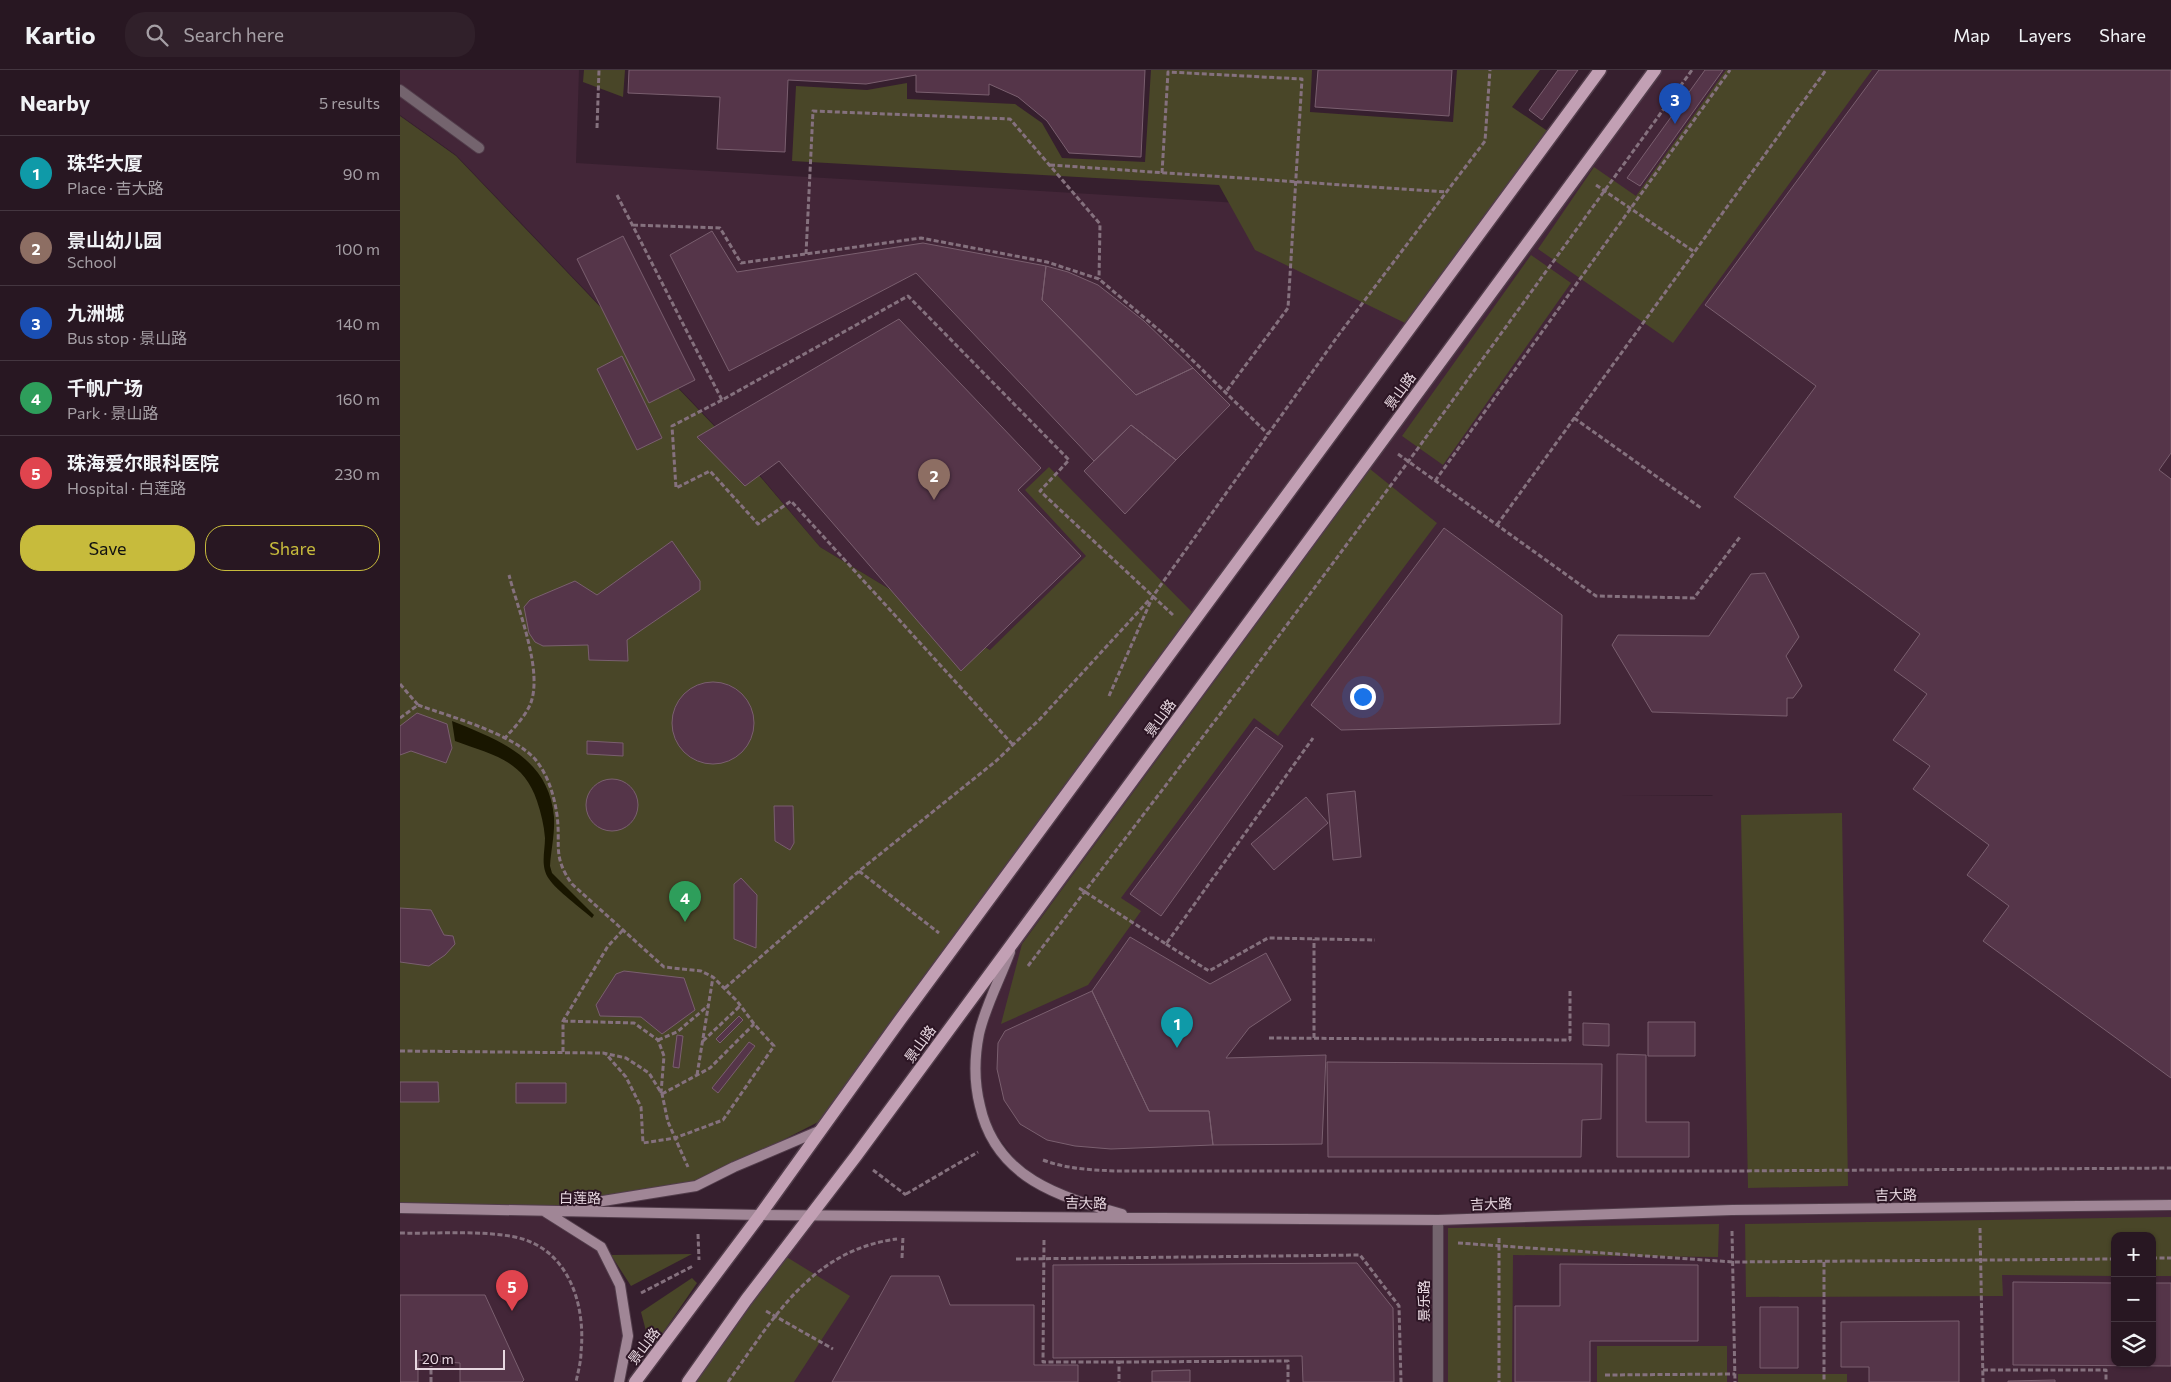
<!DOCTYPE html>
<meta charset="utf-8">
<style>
body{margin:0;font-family:Commissioner,"Noto Sans SC",sans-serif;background:#30202a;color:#f1f3f6}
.controls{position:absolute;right:15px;bottom:15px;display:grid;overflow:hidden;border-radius:10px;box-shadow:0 1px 4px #0004}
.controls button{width:45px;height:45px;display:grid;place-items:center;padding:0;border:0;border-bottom:1px solid #443640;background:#281722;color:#f1f3f6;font:25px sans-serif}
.scale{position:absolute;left:15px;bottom:12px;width:90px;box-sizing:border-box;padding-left:5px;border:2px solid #e8d8e1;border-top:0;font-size:14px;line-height:18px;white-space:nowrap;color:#e8d8e1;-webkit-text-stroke:4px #2c1524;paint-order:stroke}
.you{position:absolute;left:962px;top:626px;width:18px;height:18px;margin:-12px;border:4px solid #fff;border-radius:50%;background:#1a73e8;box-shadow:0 0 0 8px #1a73e833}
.badge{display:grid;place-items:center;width:32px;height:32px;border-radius:50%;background:#c7bb3c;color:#fff;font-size:16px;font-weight:700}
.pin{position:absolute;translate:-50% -41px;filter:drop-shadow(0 1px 2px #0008)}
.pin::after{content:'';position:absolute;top:26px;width:18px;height:15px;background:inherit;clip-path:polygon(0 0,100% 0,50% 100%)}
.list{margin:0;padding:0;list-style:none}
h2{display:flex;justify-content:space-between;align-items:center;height:65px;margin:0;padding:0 20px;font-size:21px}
h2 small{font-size:16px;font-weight:400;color:#a59fa5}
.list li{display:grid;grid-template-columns:32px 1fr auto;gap:15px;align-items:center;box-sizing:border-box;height:75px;padding:0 20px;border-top:1px solid #443640}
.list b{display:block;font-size:19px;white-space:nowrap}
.list p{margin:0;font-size:16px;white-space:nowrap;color:#a59fa5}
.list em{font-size:16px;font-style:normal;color:#a59fa5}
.actions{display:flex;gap:10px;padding:15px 20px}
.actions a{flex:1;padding:11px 0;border:1px solid #c7bb3c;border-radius:20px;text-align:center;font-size:18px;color:#c7bb3c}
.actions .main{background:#c7bb3c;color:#111}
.icon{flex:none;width:28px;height:28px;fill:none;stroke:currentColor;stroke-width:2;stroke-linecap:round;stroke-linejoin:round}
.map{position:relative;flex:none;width:1771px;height:1312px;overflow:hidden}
header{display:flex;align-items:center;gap:30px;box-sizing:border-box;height:70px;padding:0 25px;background:#281722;border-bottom:1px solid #443640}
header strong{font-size:24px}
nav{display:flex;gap:28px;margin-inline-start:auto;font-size:18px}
.search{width:350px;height:45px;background:#30202a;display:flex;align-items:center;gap:12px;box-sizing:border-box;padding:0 18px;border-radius:20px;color:#a59fa5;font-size:19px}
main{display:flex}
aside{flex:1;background:#281722}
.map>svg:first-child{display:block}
.built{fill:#432638;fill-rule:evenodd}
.green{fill:#494628}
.water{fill:#191600}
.building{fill:#553549;stroke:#7a5f6f}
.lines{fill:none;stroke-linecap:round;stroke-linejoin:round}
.service-casing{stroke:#523d4b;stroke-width:12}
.minor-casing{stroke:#523d4b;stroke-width:12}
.secondary-casing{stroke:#523d4b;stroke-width:12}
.primary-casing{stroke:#523d4b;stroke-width:15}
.path{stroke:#85717e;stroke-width:3;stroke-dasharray:5 2.5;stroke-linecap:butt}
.service{stroke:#74646e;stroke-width:10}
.minor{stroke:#74646e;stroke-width:10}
.secondary{stroke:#a08696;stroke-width:10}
.primary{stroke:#c2a0b4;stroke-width:12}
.labels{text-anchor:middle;stroke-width:4;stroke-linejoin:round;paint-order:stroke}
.street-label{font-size:14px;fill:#e8d8e1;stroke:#2c1524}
</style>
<header>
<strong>Kartio</strong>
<div class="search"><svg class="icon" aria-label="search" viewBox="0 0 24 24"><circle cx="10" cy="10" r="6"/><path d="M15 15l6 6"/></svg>Search here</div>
<nav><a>Map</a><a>Layers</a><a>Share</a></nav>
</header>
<main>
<aside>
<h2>Nearby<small>5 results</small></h2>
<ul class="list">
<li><span class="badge" style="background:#0f9aa8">1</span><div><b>珠华大厦</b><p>Place · 吉大路</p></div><em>90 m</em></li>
<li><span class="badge" style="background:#8d6e63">2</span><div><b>景山幼儿园</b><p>School</p></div><em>100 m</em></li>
<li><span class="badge" style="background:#1a4fb4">3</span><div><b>九洲城</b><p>Bus stop · 景山路</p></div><em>140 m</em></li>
<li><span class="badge" style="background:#2e9e5b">4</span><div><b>千帆广场</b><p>Park · 景山路</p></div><em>160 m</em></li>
<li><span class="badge" style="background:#e0444e">5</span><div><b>珠海爱尔眼科医院</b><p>Hospital · 白莲路</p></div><em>230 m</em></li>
</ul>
<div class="actions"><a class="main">Save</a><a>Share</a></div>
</aside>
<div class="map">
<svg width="1771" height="1312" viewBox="0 0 1771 1312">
<rect width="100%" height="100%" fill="#361f2e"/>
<path class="built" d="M0 0H179L176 93 1090 148 716 656 420 477 341 383 56 85 0 45Z
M1255 0H1771V1312H290L411 1144 737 1147 628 1107 584 1048 576 987 614 872ZM1219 725H1312L1313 726ZM1715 1166H1752V1293H1715Z
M0 1138 143 1141 201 1177 219 1215 228 1266 219 1312H0Z"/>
<path class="green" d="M184 0H225L223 27 183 12Z
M751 0H912L910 42 1053 52 1057 0H1140L1112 37 1149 62 1005 253 855 180 819 115 392 91 396 16 467 20 507 13V29L615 34 642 53 662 88 745 92Z
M1326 0H1472L1273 273 1138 179 1194 97 1236 126Z
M0 46 56 86 340 383 420 477 590 580 686 486 625 420 649 397 792 542 426 1048 293 1116 143 1140 0 1138Z
M1131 185 1171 213 1043 395 1002 366Z
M970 399 1037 453 878 666 854 648 721 828 741 841 688 915 601 954 622 874Z
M1442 743 1448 1116 1348 1118 1341 745Z
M1771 1147V1206H1752V1166H1715V1206L1602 1205 1603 1226 1346 1227 1345 1154Z
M1319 1154 1318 1187 1113 1185 1112 1312H1048V1158Z
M292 1184 231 1216 211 1185Z
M385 1186 450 1226 394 1312H294Z
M292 1208 297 1213 251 1280 241 1242Z
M1197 1276H1327V1312H1197Z
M1338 1304H1447V1312H1338Z"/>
<path class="water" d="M52 651C99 670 149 688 154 747 155 763 151 780 150 796L152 803 194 845 192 848C181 838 157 821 149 809 140 796 145 782 145 768 144 755 141 743 137 731 123 689 92 685 55 671Z"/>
<path class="building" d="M229 0H745L741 87 669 83 647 51 618 27 589 14V25L516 22V5L466 14 388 10 385 82 317 79 320 27 228 23Z
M918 0H1052L1049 46 915 37Z
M1158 0H1178L1142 50 1129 40Z
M1305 0H1323L1240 116 1227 108Z
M1479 0H1771V383L1759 400 1771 409V1008L1583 871 1609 836 1567 805 1589 775 1513 719 1530 696 1493 670 1527 624 1494 600 1520 564 1334 427 1416 316 1305 235Z
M312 161 337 202 523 173 646 196 642 230 736 325 793 298 830 335 776 390 731 355 694 391 516 203 329 301 270 185Z
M223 166 295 310 249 333 177 189Z
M646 196 668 202 698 215 744 251 793 298 736 325 642 230Z
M499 249 641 398 618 420 681 486 561 601 379 391 345 416 297 367Z
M222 286 262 368 237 380 197 299Z
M731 355 776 390 725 444 684 401Z
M1044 458 1162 545 1160 654 941 660 911 635Z
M272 471 300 511V520L227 570 228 591 189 590 188 575 143 576 135 572 129 563 124 537 130 530 175 511 197 525Z
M1365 503 1399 567 1386 586 1402 616 1393 628H1387V646L1252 642 1212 575 1218 565 1309 566 1351 504Z
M272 653a41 41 0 1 1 82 0a41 41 0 1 1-82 0Z
M17 643 47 654 52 678 46 693 11 681 0 685V656Z
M856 657 883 676 761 846 730 824Z
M187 671 223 673V686L187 684Z
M186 735a26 26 0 1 1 52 0a26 26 0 1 1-52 0Z
M955 721 961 787 933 790 927 724Z
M906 727 928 753 874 800 851 774Z
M374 736H393L394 773 390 780 375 771Z
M341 808 357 825 356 878 334 869V814Z
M0 838 31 840 44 865 53 866 55 874 45 885 29 896 0 892Z
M730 867 810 914 866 883 891 930 849 958 826 988 926 985 922 1074 813 1075 809 1041H749L692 921Z
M224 901 284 908 295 940 262 964 241 947 200 946 196 935 216 904Z
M692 921 749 1041H809L813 1075 711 1079 675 1076 647 1070 620 1054 604 1030 597 999 598 973 605 961Z
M339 946 343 950 320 973 316 969Z
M1248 952H1295V986H1248Z
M1183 953 1209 954V976L1183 975Z
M277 965 283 966 279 998 273 997Z
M349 972 355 976 318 1023 312 1018Z
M1217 984 1246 985V1052H1289V1087H1217Z
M927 992 1202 994 1201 1049 1182 1050 1181 1087H928Z
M0 1012H38L39 1032H0Z
M116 1013H166V1033H116Z
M957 1193 993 1238 994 1312H903L902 1286 653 1288V1195Z
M1160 1194 1298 1195V1271H1190V1312H1115V1236H1160Z
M491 1206H539L550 1235H634V1295H678V1312H432Z
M1613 1212 1715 1213V1293H1752V1213H1771V1296L1613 1295Z
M0 1225H85L124 1310 122 1312H60V1293L18 1290V1312H0Z
M1360 1237H1398V1298H1360Z
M1559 1251V1312H1469V1297H1441V1252Z
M790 1300V1312H752V1301Z
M1655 1310V1312H1608V1311Z"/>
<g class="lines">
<defs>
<path id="service" d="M0 20 79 78"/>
<path id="minor" d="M1038 1150V1312"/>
<path id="secondary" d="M610 882C600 909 585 937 579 964 574 989 574 1012 580 1036 596 1108 659 1127 722 1144
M172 1136 296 1116 334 1097 421 1060
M0 1138 360 1145 1038 1150 1332 1140 1771 1135
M144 1141 201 1177 220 1215 228 1266 219 1312"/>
<path id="primary" d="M235 1312 360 1145 500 950 1200 0
M288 1312 346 1230 456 1086 1255 0"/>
</defs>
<use href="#service" class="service-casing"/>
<use href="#minor" class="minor-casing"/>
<use href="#secondary" class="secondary-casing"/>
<use href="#primary" class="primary-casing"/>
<path class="path" d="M197 58 199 0
M650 95 1046 122
M762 103 768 2 902 9 888 238 825 323
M1196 115 1293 181
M217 125 322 330 508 226 669 390 640 421 773 545
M233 155 320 158 341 193 521 168 647 192 699 209 780 278 868 364
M406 184 413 41 610 49 700 154 699 209
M322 330 272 356 276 418 310 401 358 454 391 431 613 675
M1174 348 1301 438
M998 384 1196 526 1294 528 1340 467
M1035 411 1330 0
M1097 455 1426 0
M0 614 18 635 0 648
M709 626 753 526 940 263 1085 71 1090 0
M18 635C51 647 111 663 135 689 148 705 154 725 157 745 161 776 152 786 172 814L264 897 301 901 313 907 337 931 354 954 374 976 323 1050 275 1068 243 1073 241 1037 226 1007 205 983
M104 669C113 659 124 648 130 635 144 602 118 540 109 505
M459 801 539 863
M679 818 766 874 913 668
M766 874 809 901 868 868 975 870
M628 896 843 614 1008 392 1292 0
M325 918 459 801 596 691 640 649 750 529
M163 951 234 953 258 970 264 986 261 1023
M869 968 1170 970V920
M914 968V869
M258 970 277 962 309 935
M303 971 340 936
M0 981 203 983 226 988 249 1003 262 1024 268 1052 288 1097
M163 982V951L208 876 223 860
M297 1005 313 907
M262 1024 310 998 354 954
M643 1090C667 1099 691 1100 716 1101H1331L1771 1098
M473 1100 506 1125
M506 1124 578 1082
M1580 1158 1583 1312
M1332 1161 1335 1312
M0 1163C37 1164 78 1160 115 1167 168 1178 186 1234 181 1282 181 1292 178 1302 176 1312
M298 1164 299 1190
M1099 1168V1312
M644 1170 643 1292H719V1312
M1058 1173 1333 1192 1715 1189
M502 1188 503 1166
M1752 1188H1771
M616 1189 960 1185 999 1236 1001 1312
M1424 1192V1312
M241 1223 293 1196
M366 1241 433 1279
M719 1292 888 1291V1312
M1583 1300H1706V1312
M1205 1305 1335 1304
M31 1312V1296
M328 1312C374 1248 411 1180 497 1169"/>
<use href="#service" class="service"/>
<use href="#minor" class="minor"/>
<use href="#secondary" class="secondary"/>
<use href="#primary" class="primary"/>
</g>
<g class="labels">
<g class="street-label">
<text transform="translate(1000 321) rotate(-54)" y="5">景山路</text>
<text transform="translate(760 648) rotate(-54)" y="5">景山路</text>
<text transform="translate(520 974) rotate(-54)" y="5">景山路</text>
<text transform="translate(1496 1125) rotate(-1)" y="5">吉大路</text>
<text transform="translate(180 1128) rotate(1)" y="5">白莲路</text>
<text transform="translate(686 1133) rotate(1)" y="5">吉大路</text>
<text transform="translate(1091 1134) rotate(-2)" y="5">吉大路</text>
<text transform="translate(1024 1231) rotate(-90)" y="5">景乐路</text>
<text transform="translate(244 1276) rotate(-53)" y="5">景山路</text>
</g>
</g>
</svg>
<div class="controls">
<button>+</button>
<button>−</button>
<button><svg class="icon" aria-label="layers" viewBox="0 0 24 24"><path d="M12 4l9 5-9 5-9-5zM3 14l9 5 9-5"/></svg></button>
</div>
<div class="scale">20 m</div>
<div class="you"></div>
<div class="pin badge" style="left:777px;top:978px;background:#0f9aa8">1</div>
<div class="pin badge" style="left:534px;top:430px;background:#8d6e63">2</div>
<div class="pin badge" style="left:1275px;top:54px;background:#1a4fb4">3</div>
<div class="pin badge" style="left:285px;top:852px;background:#2e9e5b">4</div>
<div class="pin badge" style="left:112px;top:1241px;background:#e0444e">5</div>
</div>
</main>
